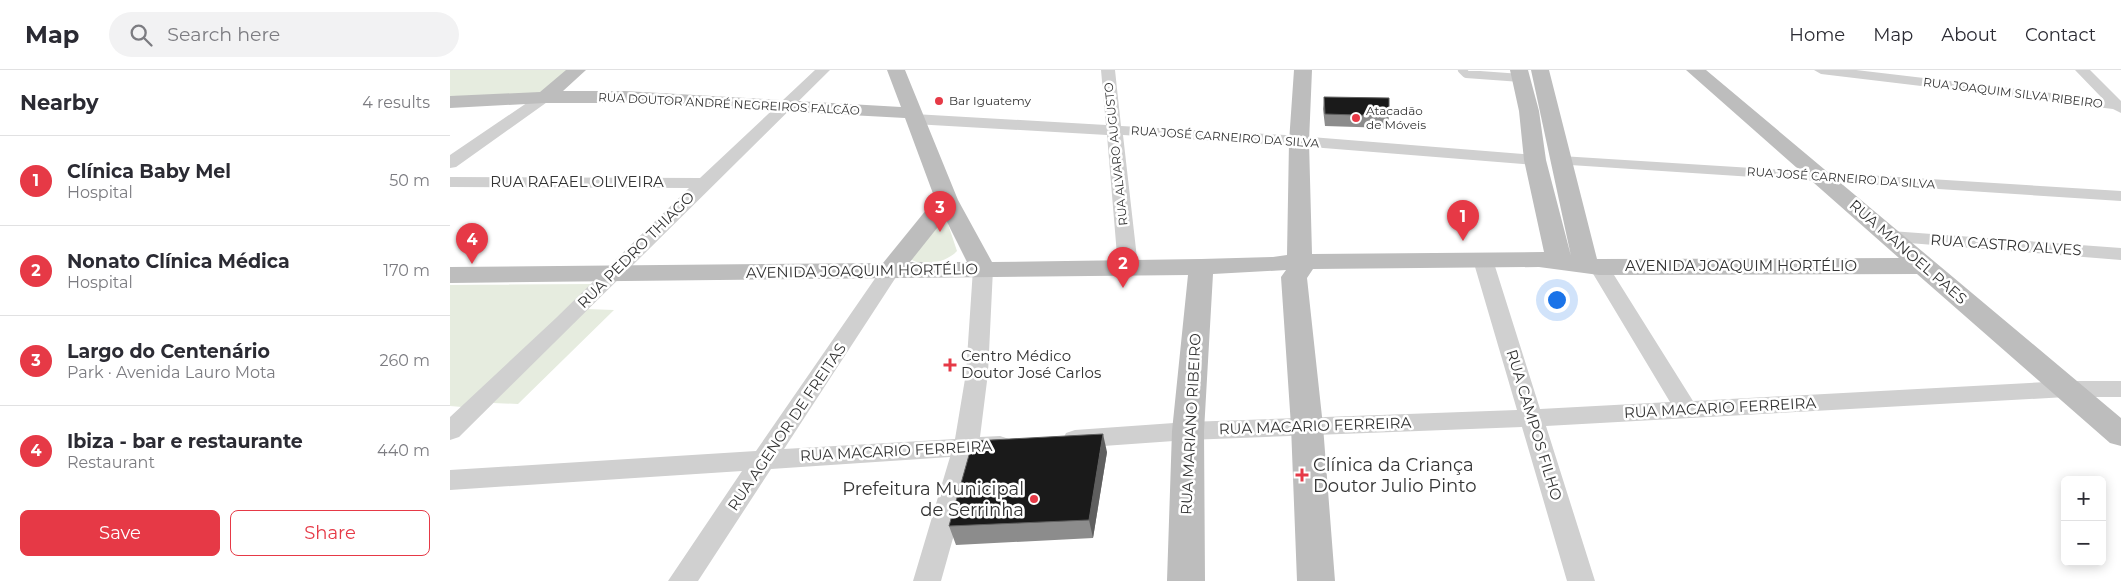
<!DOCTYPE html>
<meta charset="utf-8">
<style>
body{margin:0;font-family:Montserrat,sans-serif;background:#f2f2f3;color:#2b2b33}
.controls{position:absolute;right:15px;bottom:15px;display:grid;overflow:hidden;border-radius:8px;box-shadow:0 2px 12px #0003}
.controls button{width:45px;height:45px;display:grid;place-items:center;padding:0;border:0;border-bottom:1px solid #e1e1e2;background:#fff;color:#2b2b33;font:25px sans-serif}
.you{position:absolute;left:1106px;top:229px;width:18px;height:18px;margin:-12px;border:4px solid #fff;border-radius:50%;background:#1a73e8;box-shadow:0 0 0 8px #1a73e833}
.badge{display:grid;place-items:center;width:32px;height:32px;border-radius:50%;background:#e63946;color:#fff;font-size:16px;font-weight:700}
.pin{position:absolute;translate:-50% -41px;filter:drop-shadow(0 1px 2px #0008)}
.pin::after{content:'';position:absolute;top:26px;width:18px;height:15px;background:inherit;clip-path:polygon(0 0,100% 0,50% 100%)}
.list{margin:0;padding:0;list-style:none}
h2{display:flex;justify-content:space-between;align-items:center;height:65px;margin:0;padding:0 20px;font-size:21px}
h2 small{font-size:16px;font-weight:400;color:#7c7c81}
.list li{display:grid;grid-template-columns:32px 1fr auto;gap:15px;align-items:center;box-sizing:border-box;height:90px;padding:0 20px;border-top:1px solid #e1e1e2}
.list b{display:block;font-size:19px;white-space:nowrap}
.list p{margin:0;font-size:16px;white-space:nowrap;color:#7c7c81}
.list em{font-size:16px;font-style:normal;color:#7c7c81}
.actions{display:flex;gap:10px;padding:15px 20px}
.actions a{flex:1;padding:11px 0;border:1px solid #e63946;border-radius:8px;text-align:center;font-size:18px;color:#e63946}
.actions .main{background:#e63946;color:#fff}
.icon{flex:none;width:28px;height:28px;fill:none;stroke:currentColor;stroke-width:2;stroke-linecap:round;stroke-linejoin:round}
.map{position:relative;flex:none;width:1671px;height:511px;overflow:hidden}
header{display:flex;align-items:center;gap:30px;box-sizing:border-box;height:70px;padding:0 25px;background:#fff;border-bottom:1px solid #e1e1e2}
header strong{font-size:24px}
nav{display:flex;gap:28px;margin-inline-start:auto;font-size:18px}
.search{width:350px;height:45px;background:#f2f2f3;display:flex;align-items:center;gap:12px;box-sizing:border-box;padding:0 18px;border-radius:28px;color:#7c7c81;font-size:19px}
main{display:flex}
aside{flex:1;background:#fff}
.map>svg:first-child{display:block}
.green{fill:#e6ecdf}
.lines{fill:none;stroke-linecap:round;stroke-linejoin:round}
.lane{stroke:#d0d0d0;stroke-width:8}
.street{fill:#d0d0d0;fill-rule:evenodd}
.secondary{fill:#bdbdbd;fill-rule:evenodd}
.wall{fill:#8c8c8c}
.shaded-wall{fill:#5f5f5f}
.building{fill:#1a1a1a;stroke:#5f5f5f}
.poi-dot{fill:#e63946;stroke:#fff;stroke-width:2}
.labels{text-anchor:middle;stroke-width:5;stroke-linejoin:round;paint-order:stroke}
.far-street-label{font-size:12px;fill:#333;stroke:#fff}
.far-poi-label{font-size:12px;fill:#333;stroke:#fff;text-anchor:start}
.street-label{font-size:15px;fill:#333;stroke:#fff}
.poi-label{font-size:15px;fill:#333;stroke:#fff;text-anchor:start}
.near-poi-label{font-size:18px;fill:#333;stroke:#fff;text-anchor:start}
</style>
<header>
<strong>Map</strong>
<div class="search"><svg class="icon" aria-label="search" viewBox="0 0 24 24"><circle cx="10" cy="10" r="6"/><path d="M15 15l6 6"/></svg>Search here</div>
<nav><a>Home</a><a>Map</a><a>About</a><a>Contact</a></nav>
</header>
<main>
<aside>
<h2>Nearby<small>4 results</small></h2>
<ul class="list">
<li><span class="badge">1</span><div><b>Clínica Baby Mel</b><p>Hospital</p></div><em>50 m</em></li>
<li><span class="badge">2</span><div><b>Nonato Clínica Médica</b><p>Hospital</p></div><em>170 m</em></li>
<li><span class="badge">3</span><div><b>Largo do Centenário</b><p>Park · Avenida Lauro Mota</p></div><em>260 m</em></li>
<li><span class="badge">4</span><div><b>Ibiza - bar e restaurante</b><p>Restaurant</p></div><em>440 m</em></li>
</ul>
<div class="actions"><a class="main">Save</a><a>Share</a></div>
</aside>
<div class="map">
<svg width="1671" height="511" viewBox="0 0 1671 511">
<rect width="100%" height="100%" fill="#fff"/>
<path class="green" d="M0 0H126L95 26 0 30Z
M494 142 507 181C497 192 475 197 462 190L460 189Z
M146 214 12 337 0 336V215Z
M136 239 164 240 68 334 43 333Z"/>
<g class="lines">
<path class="lane" d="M1012 0 1016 4 1071 8"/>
<path class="street" d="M365 0H380L9 367 0 370V347L106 248 239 118 0 117V107L250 108Z
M651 0H665L671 56 836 65 1085 85 1091 87 1093 90 1091 93 1085 95 836 75 673 65 688 197 685 201H671L668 197 657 65 464 54 456 49 464 44 656 55Z
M1364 0H1406L1653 29 1625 0H1640L1671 31V43L1663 39 1371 4Z
M95 23 102 27 100 30 6 97 0 98V85L90 24Z
M1111 86 1671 121V131L1105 94 1103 91 1105 88Z
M1441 161 1671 178V190L1434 171 1432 167 1434 163Z
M1033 184 1040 186 1043 190 1090 339 1220 332 1139 197 1142 193H1156L1159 197 1243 331 1616 311H1671V327H1616L1096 356 1145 511H1117L1072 357 738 370 625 378 616 375 613 369 616 363 625 360 738 352 1067 340 1023 190 1026 186Z
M533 193 540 195 543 199 538 303 530 367 550 366 559 369 562 375 559 381 526 386 491 511H463L500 387 321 399 248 511H218L292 401 0 420V400L306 381 433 197H447L450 201 334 379 505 369 516 303 523 199 526 195Z"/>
<path class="secondary" d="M116 0H136L113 21H175L451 37 437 0H455L508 130 542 192 751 189 823 187 837 185 839 72 844 0H862L859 72 862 184 1094 182 1074 90 1069 41 1060 0H1078L1089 41 1096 90 1121 186 1081 0H1099L1147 189 1449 188 1236 0H1256L1671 348V376L1660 373 1467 204 1149 205 1089 197 863 199 857 208 873 356 885 511H847L841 356 831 207 836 200 763 204 754 361 755 511H717L722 361 738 205 0 213V197L433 193 485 129 455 48 175 33H95L0 38V26L90 22ZM495 148 517 192H460Z"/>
</g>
<path class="wall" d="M874 27 939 46 938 58 875 56 873 39Z
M657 382 643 468 506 475 499 456Z"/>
<path class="shaded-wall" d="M653 364 657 382 643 468 639 450Z"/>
<path class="building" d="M874 27 939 28V46L875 44Z
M653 364 639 450 499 456 523 371Z"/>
<g class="poi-dot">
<circle cx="489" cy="31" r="5"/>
<circle cx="906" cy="48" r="5"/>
<path d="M497.5 287.5h5v5h5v5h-5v5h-5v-5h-5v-5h5z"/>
<path d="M849.5 397.5h5v5h5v5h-5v5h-5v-5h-5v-5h5z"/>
<circle cx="584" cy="429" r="5"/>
</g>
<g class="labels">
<g class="far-street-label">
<text transform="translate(1563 23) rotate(7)" y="4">RUA JOAQUIM SILVA RIBEIRO</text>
<text transform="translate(279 34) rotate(3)" y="4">RUA DOUTOR ANDRÉ NEGREIROS FALCÃO</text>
<text transform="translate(775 67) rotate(4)" y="4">RUA JOSÉ CARNEIRO DA SILVA</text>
<text transform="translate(666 84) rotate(-96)" y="4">RUA ALVARO AUGUSTO</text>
<text transform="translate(1391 108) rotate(4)" y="4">RUA JOSÉ CARNEIRO DA SILVA</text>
</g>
<g class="far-poi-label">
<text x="499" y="35">Bar Iguatemy</text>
<text x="916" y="45">Atacadão<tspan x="916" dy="14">de Móveis</tspan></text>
</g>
<g class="street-label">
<text x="127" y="117">RUA RAFAEL OLIVEIRA</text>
<text transform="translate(1556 175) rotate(4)" y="5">RUA CASTRO ALVES</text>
<text transform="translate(186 180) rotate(-45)" y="5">RUA PEDRO THIAGO</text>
<text transform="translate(1458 182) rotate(41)" y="5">RUA MANOEL PAES</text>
<text x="1291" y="201">AVENIDA JOAQUIM HORTÉLIO</text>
<text transform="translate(412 201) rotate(-1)" y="5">AVENIDA JOAQUIM HORTÉLIO</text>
<text transform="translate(1270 338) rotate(-3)" y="5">RUA MACARIO FERREIRA</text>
<text transform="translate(741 354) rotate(-87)" y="5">RUA MARIANO RIBEIRO</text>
<text transform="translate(1084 355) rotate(73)" y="5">RUA CAMPOS FILHO</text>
<text transform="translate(865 356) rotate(-2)" y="5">RUA MACARIO FERREIRA</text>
<text transform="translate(337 357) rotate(-56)" y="5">RUA AGENOR DE FREITAS</text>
<text transform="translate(446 381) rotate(-3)" y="5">RUA MACARIO FERREIRA</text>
</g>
<g class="poi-label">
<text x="511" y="291">Centro Médico<tspan x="511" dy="17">Doutor José Carlos</tspan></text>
</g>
<g class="near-poi-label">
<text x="863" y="401">Clínica da Criança<tspan x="863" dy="21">Doutor Julio Pinto</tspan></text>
<text x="574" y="425" text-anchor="end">Prefeitura Municipal<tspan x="574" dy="21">de Serrinha</tspan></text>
</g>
</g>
</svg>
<div class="controls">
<button>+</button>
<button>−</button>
</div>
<div class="you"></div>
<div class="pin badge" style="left:1013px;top:171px">1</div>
<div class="pin badge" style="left:673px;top:218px">2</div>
<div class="pin badge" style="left:490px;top:162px">3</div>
<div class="pin badge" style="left:22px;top:194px">4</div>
</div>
</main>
